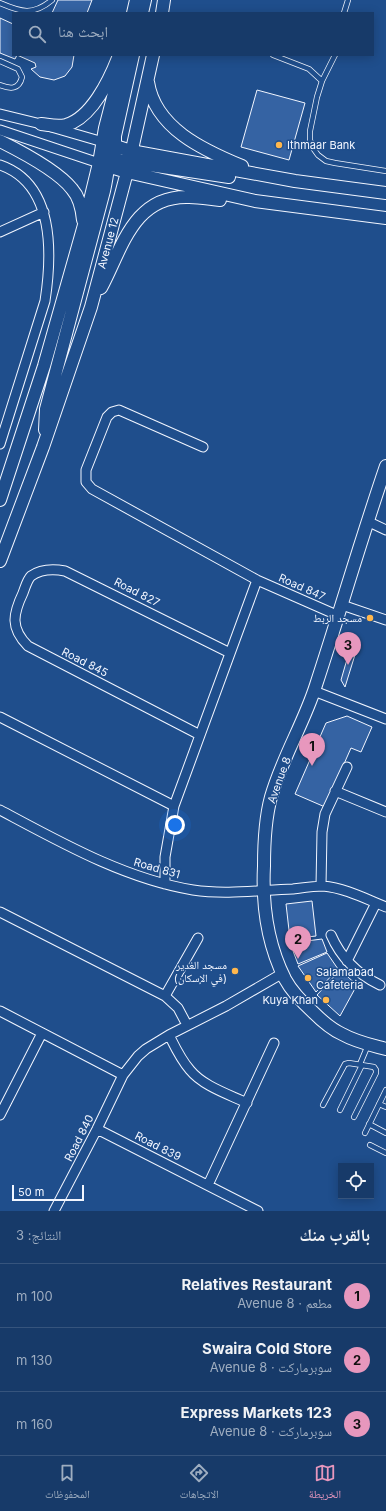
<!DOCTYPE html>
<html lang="ar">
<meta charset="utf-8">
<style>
body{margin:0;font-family:Inter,"Noto Naskh Arabic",sans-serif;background:#20416f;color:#f1f3f6;direction:rtl}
.controls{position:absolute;right:12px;bottom:12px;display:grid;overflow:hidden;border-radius:0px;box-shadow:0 2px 10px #0003}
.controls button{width:36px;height:36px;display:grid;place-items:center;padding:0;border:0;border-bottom:1px solid #36547d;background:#173a69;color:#f1f3f6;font:20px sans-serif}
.scale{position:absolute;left:12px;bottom:10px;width:72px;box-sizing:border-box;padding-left:4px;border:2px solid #f2f6ff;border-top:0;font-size:11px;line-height:14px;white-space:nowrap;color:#f2f6ff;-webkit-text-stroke:3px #1f4e8c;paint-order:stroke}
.you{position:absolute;left:175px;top:825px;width:14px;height:14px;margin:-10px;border:3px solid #fff;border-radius:50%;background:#1a73e8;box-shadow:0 0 0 6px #1a73e833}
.badge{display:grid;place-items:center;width:26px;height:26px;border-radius:50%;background:#e797bd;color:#111;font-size:13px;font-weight:700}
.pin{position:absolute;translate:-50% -33px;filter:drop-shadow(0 1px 2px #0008)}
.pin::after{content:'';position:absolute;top:21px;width:14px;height:12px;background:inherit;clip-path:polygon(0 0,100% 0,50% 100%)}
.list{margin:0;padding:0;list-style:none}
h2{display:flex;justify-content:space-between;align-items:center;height:52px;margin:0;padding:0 16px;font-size:17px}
h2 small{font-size:13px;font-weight:400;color:#9eadc0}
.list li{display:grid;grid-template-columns:26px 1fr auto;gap:12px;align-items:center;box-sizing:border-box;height:64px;padding:0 16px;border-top:1px solid #36547d}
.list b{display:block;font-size:15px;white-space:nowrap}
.list p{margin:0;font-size:13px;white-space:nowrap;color:#9eadc0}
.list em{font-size:13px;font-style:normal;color:#9eadc0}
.icon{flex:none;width:22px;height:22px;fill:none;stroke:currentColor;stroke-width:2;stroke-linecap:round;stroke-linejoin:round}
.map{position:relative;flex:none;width:386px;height:1211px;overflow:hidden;direction:ltr}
.search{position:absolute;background:#173a69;box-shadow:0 2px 10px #0003;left:12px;right:12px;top:12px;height:44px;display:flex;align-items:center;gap:10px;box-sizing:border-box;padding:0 14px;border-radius:0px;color:#9eadc0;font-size:15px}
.sheet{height:244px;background:#173a69}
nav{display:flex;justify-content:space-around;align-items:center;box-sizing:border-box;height:56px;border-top:1px solid #36547d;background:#173a69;font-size:11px;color:#9eadc0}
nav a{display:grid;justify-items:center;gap:2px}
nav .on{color:#e797bd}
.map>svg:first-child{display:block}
.building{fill:#3563a3;stroke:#f2f6ff}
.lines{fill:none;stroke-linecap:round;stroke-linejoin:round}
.lane-casing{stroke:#f2f6ff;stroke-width:6}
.street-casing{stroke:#f2f6ff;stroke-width:11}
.secondary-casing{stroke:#f2f6ff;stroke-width:14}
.lane{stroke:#1f4e8c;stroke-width:4.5}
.street{stroke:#1f4e8c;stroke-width:9}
.secondary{stroke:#1f4e8c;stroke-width:12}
.poi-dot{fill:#ffb74d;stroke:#1f4e8c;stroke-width:1.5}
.labels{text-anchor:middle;stroke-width:3;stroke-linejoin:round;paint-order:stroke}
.poi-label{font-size:11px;fill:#f2f6ff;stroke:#1f4e8c;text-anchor:end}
.street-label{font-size:11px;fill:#f2f6ff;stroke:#1f4e8c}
</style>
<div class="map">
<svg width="386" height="1211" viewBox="0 0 386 1211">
<rect width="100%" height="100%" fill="#1f4e8c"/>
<path class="building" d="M58 0H92L87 13H52Z
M0 18 13 24V55H74L72 67 65 76 54 80 40 77 31 69 36 67 35 63 17 55 15 59 0 53Z
M257 90 305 103 289 160 241 147Z
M352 642 358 645 345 687 341 680Z
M347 716 372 727 361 752 351 748 325 807 295 794 326 723Z
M312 901 316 936 290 939 286 904Z
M322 939 327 952 298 964 293 951H294L291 943Z
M327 953 338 969 316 992 298 966Z
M340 970 357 985 340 1016 317 995Z"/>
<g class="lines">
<defs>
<path id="lane" d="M0 3C21 12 33 16 52 0
M344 13 348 0
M273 55 309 69 322 81
M335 55 322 81 317 97 310 131V140L313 148 318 155 326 161 335 163 386 171
M0 61 18 69 22 77C19 90 10 89 0 85
M360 1064 368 1045
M379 1104 386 1107
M323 1105 345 1064 349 1063 374 1067 376 1070V1073L354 1117
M340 1110 362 1065
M369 1124 386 1133
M365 1133 386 1090
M370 1145 386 1153"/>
<path id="street" d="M0 114 41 124 103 142
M0 130 99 163
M0 165C55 184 52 255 45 301L0 444
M0 232 44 212
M203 447 119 410 112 412 107 417 86 470V482L92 489 257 580 339 616
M367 521 386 530
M342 605 386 620
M314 691 386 719
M0 717 174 806
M200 735 28 646C10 628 13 614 23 593 25 588 27 580 31 576 41 569 54 569 65 571L230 653
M335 791 386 812
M0 810C60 842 125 879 193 890 226 895 260 890 293 889 301 888 315 886 323 886 345 888 366 899 386 907
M165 884V857L174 806 257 580
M321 886 322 832 325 814 347 767
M0 912 165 996 178 1008 187 1025
M331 935C341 958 357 974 380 985
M347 961 376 903
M165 996 198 938
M0 1011 123 1075
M169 1035C175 1047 181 1060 190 1070 203 1086 228 1094 247 1103
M0 1115 42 1033
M97 1129 258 1211
M208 1185 274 1043
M54 1211 97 1129 123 1075 138 1056 146 1049 169 1035 226 1006 283 973"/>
<path id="secondary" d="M133 13 136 0
M142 13 145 0
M162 13 164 0
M148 82C155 128 203 150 242 166
M41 124C50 125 58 127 66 125 91 118 109 81 118 58
M0 141C20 151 59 172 72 189 80 198 82 209 83 220
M103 142 131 151 295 181 386 193
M115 153V136L133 55
M103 162 117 160 229 177
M101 164 127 172 255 201 386 218
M101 288C122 249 133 195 189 197 199 197 210 199 220 200
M45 430 46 409 104 191C107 175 112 159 103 143
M386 466C361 539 340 612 316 685 304 723 282 758 271 797 265 819 264 843 264 866 262 905 267 943 285 979 292 992 303 1003 313 1012 321 1020 331 1029 342 1034 356 1042 371 1045 386 1049
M0 500 44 366 84 225 99 163 105 128 124 55
M0 561 43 447 91 307 127 172 153 55"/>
</defs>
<use href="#lane" class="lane-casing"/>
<use href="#street" class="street-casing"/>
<use href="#secondary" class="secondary-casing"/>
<use href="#lane" class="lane"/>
<use href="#street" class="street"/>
<use href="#secondary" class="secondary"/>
</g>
<g class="poi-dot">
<circle cx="279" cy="145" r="4"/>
<circle cx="370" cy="618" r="4"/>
<circle cx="235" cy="971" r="4"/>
<circle cx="308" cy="978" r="4"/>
<circle cx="326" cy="1000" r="4"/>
</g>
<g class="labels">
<g class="poi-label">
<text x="287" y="149" text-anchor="start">Ithmaar Bank</text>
<text x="362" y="622">مسجد الربط</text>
<text x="227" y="969">مسجد الغدير<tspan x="227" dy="13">(في الإسكان)</tspan></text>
<text x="316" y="976" text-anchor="start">Salamabad<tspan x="316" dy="13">Cafeteria</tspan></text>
<text x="318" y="1004">Kuya Khan</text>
</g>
<g class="street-label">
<text transform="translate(108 243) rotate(-75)" y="4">Avenue 12</text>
<text transform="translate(302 587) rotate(24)" y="4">Road 847</text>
<text transform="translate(137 592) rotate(27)" y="4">Road 827</text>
<text transform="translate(85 662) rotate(27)" y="4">Road 845</text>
<text transform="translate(279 780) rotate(-70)" y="4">Avenue 8</text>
<text transform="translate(157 868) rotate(16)" y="4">Road 831</text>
<text transform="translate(79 1138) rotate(-63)" y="4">Road 840</text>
<text transform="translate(158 1146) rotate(27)" y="4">Road 839</text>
</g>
</g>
</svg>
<div class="controls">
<button><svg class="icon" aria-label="locate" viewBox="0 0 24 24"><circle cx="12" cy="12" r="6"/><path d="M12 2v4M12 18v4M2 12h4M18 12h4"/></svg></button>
</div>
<div class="scale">50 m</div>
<div class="you"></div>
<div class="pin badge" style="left:312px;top:766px">1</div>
<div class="pin badge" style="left:298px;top:959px">2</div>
<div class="pin badge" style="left:348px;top:665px">3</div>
<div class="search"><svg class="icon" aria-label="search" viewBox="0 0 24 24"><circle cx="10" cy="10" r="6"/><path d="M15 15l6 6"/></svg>ابحث هنا</div>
</div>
<section class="sheet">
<h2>بالقرب منك<small>النتائج: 3</small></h2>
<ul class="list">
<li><span class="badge">1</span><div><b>Relatives Restaurant</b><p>مطعم · Avenue 8</p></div><em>100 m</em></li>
<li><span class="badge">2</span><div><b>Swaira Cold Store</b><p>سوبرماركت · Avenue 8</p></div><em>130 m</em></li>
<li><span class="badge">3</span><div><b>123 Express Markets</b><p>سوبرماركت · Avenue 8</p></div><em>160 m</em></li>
</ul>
</section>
<nav>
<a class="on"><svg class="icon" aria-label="map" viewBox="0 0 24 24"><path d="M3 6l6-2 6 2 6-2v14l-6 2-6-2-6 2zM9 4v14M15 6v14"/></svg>الخريطة</a>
<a><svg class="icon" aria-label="directions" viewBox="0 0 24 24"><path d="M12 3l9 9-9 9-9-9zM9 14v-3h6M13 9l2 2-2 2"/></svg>الاتجاهات</a>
<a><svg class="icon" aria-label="saved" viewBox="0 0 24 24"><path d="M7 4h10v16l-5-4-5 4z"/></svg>المحفوظات</a>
</nav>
